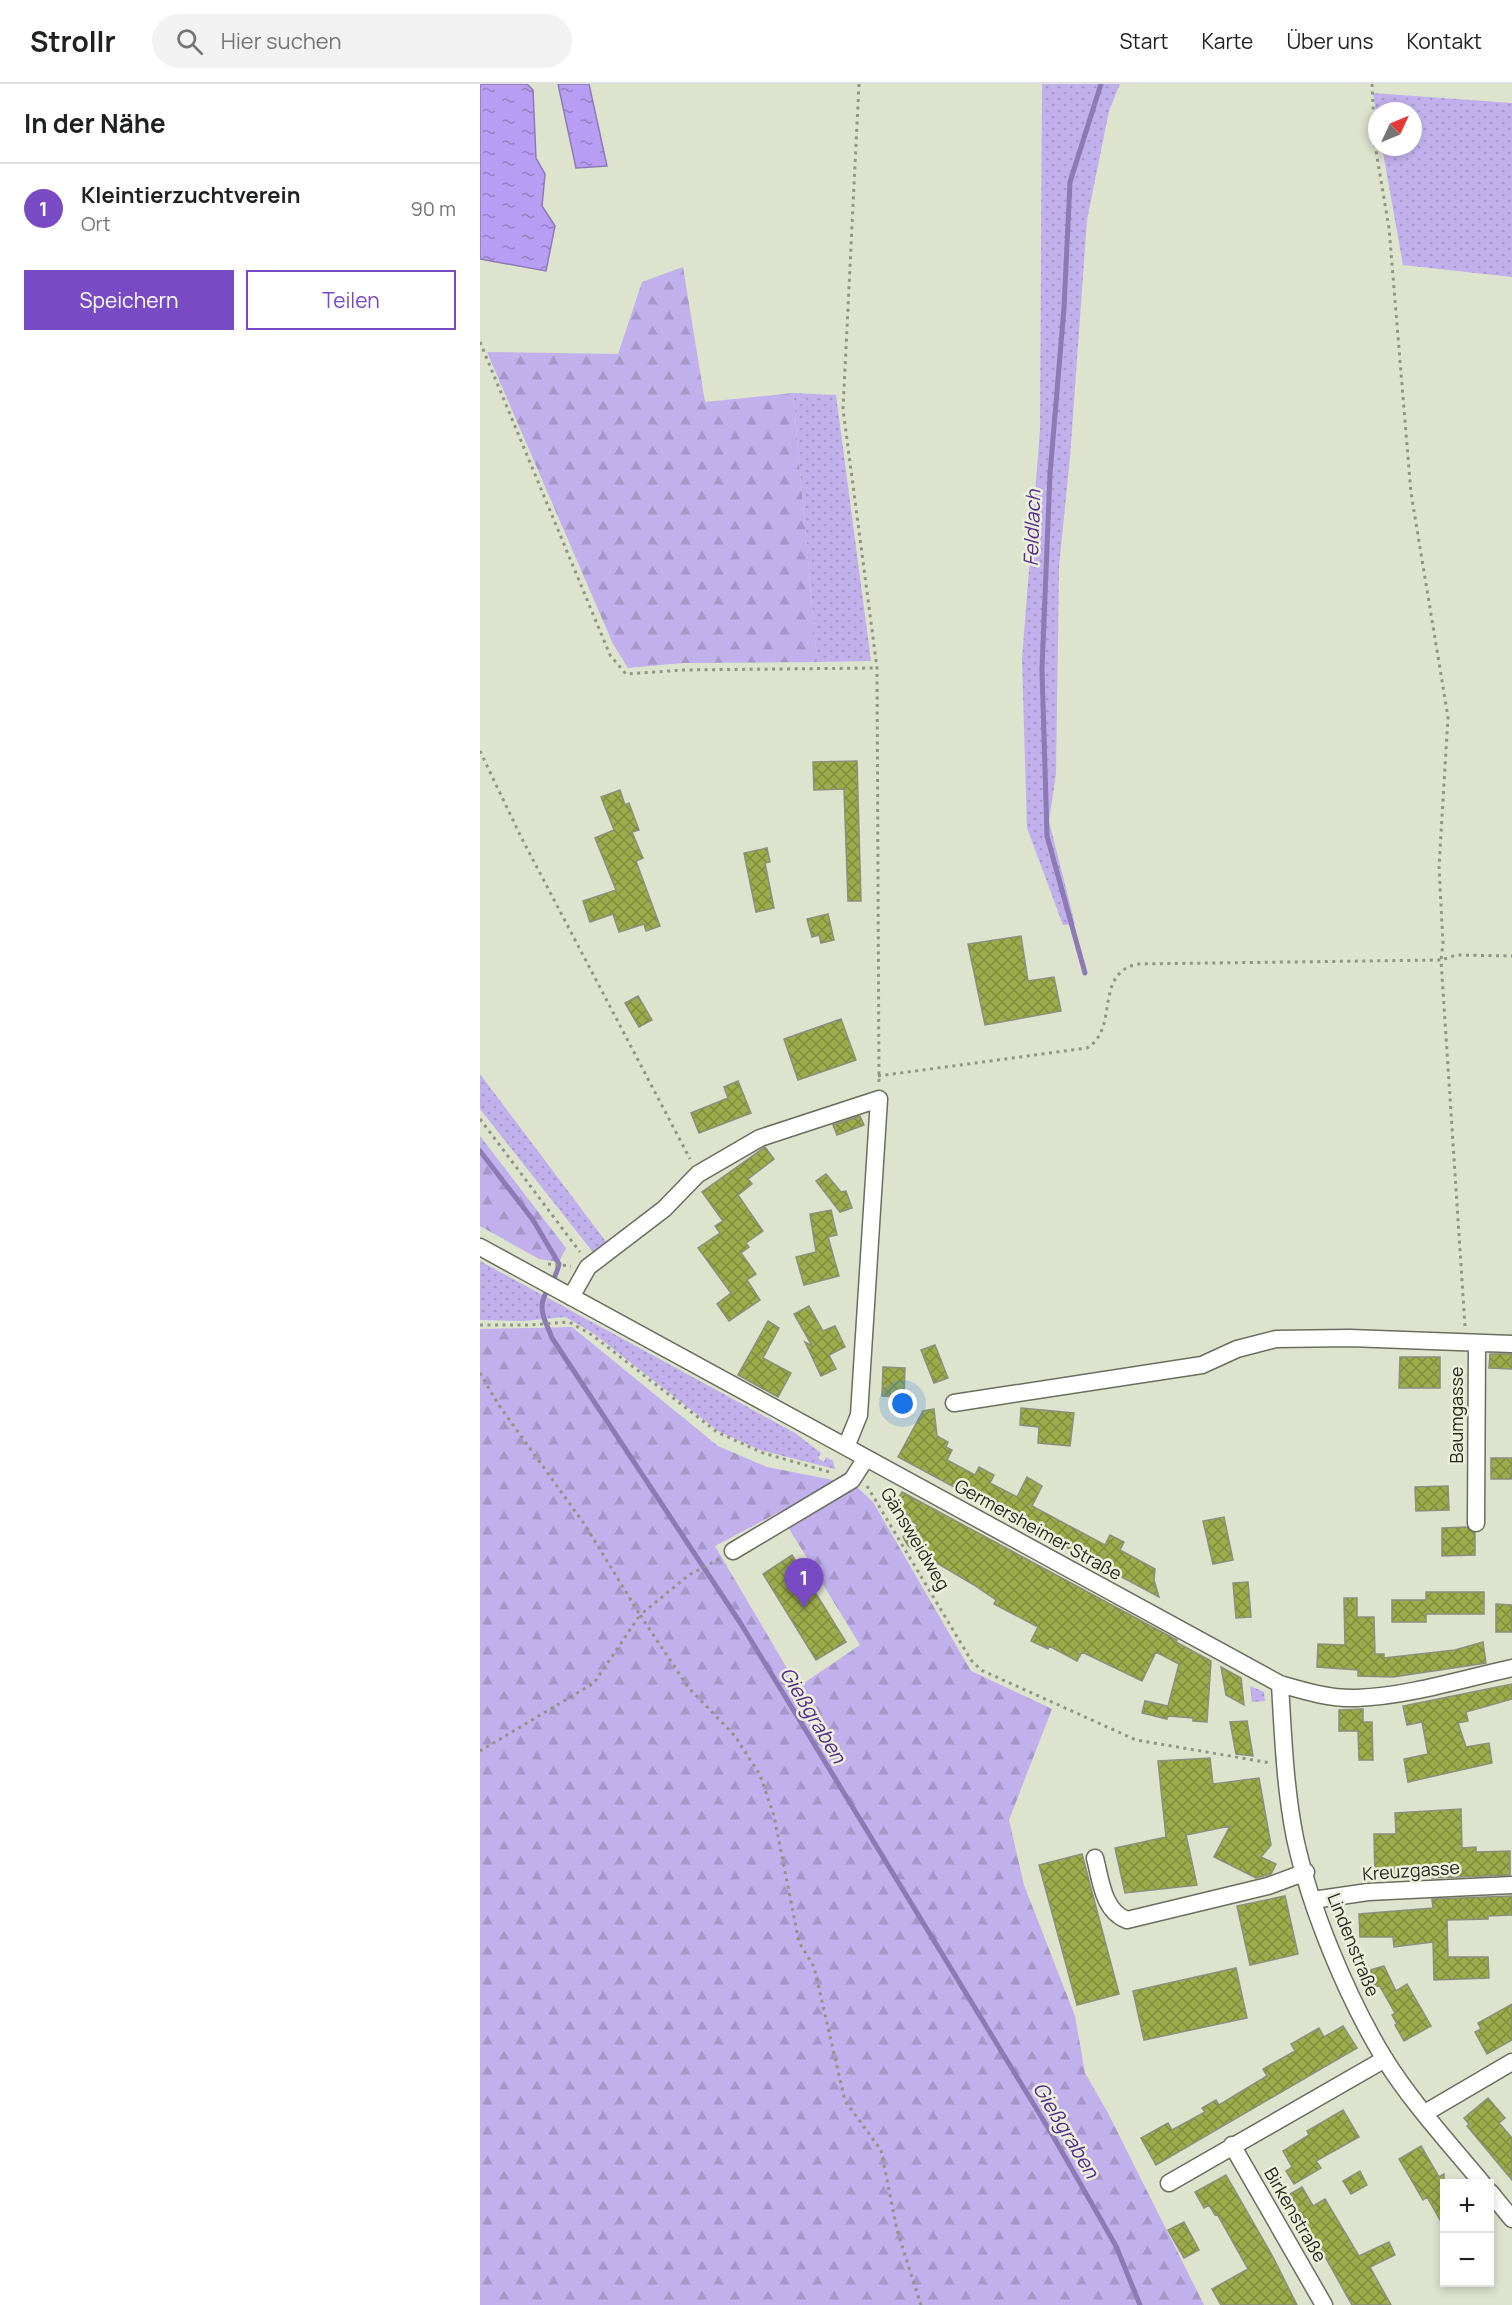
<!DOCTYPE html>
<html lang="de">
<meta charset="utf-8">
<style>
body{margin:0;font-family:Manrope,sans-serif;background:#f2f2f2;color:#202124}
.controls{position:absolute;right:18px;bottom:18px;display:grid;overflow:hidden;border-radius:0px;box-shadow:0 3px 9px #0003}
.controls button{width:54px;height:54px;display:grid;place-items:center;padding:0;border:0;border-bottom:2px solid #e0e0e0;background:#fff;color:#202124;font:30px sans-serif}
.compass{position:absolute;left:888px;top:18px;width:54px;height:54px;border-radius:50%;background:#fff;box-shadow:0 3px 9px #0003;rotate:46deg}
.you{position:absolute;left:423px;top:1320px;width:21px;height:21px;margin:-15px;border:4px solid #fff;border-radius:50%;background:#1a73e8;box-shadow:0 0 0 9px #1a73e833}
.badge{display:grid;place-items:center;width:39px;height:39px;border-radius:50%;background:#784bc4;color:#fff;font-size:20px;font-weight:700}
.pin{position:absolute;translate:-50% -50px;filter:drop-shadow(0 2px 3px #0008)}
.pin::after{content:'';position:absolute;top:32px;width:21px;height:18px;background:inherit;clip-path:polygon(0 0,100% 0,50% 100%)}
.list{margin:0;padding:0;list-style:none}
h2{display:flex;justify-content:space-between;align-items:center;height:78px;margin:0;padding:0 24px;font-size:26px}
h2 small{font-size:20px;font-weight:400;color:#757577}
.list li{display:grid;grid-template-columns:39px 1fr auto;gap:18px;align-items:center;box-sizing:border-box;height:90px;padding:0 24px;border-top:2px solid #e0e0e0}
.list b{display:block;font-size:22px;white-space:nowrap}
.list p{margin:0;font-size:20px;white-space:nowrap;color:#757577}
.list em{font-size:20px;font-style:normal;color:#757577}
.actions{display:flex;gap:12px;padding:18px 24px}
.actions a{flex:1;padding:14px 0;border:2px solid #784bc4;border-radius:0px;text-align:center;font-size:21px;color:#784bc4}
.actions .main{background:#784bc4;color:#fff}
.icon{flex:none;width:33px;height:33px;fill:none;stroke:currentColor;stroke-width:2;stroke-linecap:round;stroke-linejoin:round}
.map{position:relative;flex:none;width:1032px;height:2221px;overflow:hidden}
header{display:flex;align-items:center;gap:36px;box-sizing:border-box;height:84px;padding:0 30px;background:#fff;border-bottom:2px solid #e0e0e0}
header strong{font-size:28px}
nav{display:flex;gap:33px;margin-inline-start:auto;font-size:21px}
.search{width:420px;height:54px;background:#f2f2f2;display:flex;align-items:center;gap:15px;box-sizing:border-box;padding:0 21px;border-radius:33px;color:#757577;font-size:22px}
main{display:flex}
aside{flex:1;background:#fff}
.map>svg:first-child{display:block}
.grass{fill:url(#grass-dots)}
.forest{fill:url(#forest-firs)}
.water{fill:url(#water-ripples);stroke:#8c7ab5;stroke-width:1.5}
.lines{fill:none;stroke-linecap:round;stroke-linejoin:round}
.stream{stroke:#8c7ab5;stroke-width:5}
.building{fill:url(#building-cross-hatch);stroke:#8b8f7c;stroke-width:1.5}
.minor-casing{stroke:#6a6e5c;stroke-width:19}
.path{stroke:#919585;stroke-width:3;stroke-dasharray:3 4.5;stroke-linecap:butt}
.minor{stroke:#fff;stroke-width:16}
.labels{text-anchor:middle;stroke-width:5;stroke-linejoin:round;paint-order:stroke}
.street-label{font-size:18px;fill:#272921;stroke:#ecf0db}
.water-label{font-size:20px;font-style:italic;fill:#532c8f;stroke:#ecf0db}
</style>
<header>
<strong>Strollr</strong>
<div class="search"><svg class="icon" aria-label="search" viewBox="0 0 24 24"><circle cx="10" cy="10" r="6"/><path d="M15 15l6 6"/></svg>Hier suchen</div>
<nav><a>Start</a><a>Karte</a><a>Über uns</a><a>Kontakt</a></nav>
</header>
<main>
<aside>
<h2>In der Nähe<small></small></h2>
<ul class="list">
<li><span class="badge">1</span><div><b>Kleintierzuchtverein</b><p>Ort</p></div><em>90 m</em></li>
</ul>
<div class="actions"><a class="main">Speichern</a><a>Teilen</a></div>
</aside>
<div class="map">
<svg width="1032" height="2221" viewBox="0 0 1032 2221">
<defs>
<pattern id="grass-dots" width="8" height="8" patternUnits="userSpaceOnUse" patternTransform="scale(1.5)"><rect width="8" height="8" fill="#c0b0eb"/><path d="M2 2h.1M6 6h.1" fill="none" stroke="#a597c9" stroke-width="1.8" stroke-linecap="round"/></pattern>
<pattern id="forest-firs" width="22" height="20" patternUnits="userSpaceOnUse" patternTransform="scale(1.5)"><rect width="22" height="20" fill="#c0b0eb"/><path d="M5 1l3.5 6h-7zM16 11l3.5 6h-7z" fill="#a597c9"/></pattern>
<pattern id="water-ripples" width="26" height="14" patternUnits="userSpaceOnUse" patternTransform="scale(1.5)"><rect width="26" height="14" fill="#b79df4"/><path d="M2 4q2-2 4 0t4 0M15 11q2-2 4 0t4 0" fill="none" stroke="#9580c5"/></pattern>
<pattern id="building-cross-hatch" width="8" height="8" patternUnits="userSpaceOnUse" patternTransform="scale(1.5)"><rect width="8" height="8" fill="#9dac4b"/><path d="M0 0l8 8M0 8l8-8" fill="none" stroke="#808c3e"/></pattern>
</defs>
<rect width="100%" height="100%" fill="#dee3ce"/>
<path class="grass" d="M562 0H640L629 27 607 136 590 373 579 483 576 690 569 737 595 840 583 841 547 744 542 575 560 346Z
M893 9 1032 19V193L923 181 902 63H933V27H897V34Z
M313 309 356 311 391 577 337 578Z
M0 990 130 1163 116 1172 0 1025Z
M0 1177 315 1349 341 1369 338 1374 344 1378 346 1373 353 1377 355 1385 280 1366 238 1347 113 1249 85 1233 43 1237 0 1236Z
M770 1602 784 1608 785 1617 772 1618Z"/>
<path class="forest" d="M203 183 225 318 313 309 337 578 203 579 148 584 133 560 7 268 138 270 162 198Z
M0 1052 86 1164 79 1178 59 1175 0 1142Z
M92 1243 238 1362 287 1383 358 1397 235 1462 318 1603 380 1561 308 1443 377 1403 393 1418 491 1587 572 1625 529 1736 544 1801 595 1932 605 1989 628 2029 724 2221H0V1245Z"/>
<path class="water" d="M0 0H47L53 6 56 74 65 90 62 122 75 142 66 187 0 175Z
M78 0H109L127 82 96 84Z"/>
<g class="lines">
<path class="stream" d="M605 889 567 752 562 585 570 390 584 224 590 98 621 0
M0 1067 53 1136 79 1180C75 1199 67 1203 63 1216 59 1228 68 1243 72 1254L261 1540 573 2052 636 2162 660 2221"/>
</g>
<path class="building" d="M377 677 381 817H368L364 705 334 706 333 678Z
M140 706 145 721 149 719 159 746 152 748 163 774 156 777 180 842 166 847 164 840 139 848 133 830 110 838 103 817 136 806 115 754 134 746 121 713Z
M287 764 290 778 285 779 294 824 276 828 264 769Z
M348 830 354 856 341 859 339 851 332 853 327 835Z
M541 852 548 897 574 893 581 927 505 941 488 860Z
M158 912 172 936 159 943 145 919Z
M361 935 376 976 318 996 304 955Z
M258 997 271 1029 219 1049 211 1029 248 1014 244 1003Z
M380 1032 384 1041 357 1051 353 1041Z
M285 1063 294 1075 268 1095 272 1100 258 1111 283 1147 266 1159 269 1163 261 1169 276 1190 267 1196 280 1216 249 1237 237 1220 251 1209 218 1164 240 1149 235 1142 243 1137 222 1108Z
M346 1090 361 1108 366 1107 372 1124 360 1128 336 1097Z
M351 1126 357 1151 348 1153 359 1192 324 1201 316 1173 336 1168 330 1130Z
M329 1222 343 1247 355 1242 365 1263 349 1271 356 1285 341 1292 325 1258 332 1262 314 1230Z
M288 1237 299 1244 283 1274 311 1289 298 1313 258 1291Z
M455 1261 468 1294 454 1299 441 1266Z
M1010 1270H1032V1285L1009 1284Z
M920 1273H960V1304H919Z
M403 1283 425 1284 424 1313 402 1312Z
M541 1324 594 1329 590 1362 558 1359 559 1343 540 1341Z
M454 1325 457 1352 468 1358 466 1363 472 1366 467 1376 495 1391 499 1383 514 1391 510 1399 537 1413 547 1393 562 1402 552 1422 625 1461 630 1451 644 1458 640 1466 675 1485 674 1496 679 1513 418 1373 443 1327Z
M1011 1374H1032V1395H1011Z
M968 1402 969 1426 936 1427 935 1403Z
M422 1408 697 1556 696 1558 731 1577 727 1638 713 1637V1634L688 1632 687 1635 662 1629 665 1617 688 1622 699 1580 676 1568 662 1597 602 1568 597 1577 569 1562 568 1565 551 1557 558 1543 514 1520 516 1516 494 1501 428 1462 423 1453 438 1441 428 1435 430 1432 413 1423Z
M744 1433 753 1476 733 1480 723 1437Z
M987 1443 995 1449V1471L962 1472V1444Z
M312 1471 366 1558 336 1576 283 1490Z
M768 1498 771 1533 756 1534 753 1499Z
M946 1508H1004V1530H946V1538H912V1516H946Z
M864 1514H877V1533H894L895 1570H904V1574L975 1566 1003 1558 1006 1579 913 1593 878 1592V1586L837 1583 838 1560 865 1561Z
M1016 1520 1032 1521V1548H1016Z
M741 1583 761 1594 764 1621 746 1611Z
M1032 1600V1615L986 1628 988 1637 978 1639 986 1663 1009 1659 1012 1679 928 1698 924 1675 948 1670 942 1638 927 1641 923 1622Z
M883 1625V1638H892L893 1676H879L878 1647H859V1626Z
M767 1637 773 1672 756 1670 750 1638Z
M730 1674 733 1700 779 1694 791 1761 781 1773 796 1780 791 1790 776 1794 734 1773 750 1742 706 1751 717 1801 645 1809 635 1764 686 1753 678 1677Z
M981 1725 982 1764 996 1763V1768L1030 1767V1791L952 1794V1790L895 1794 894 1750H916L915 1729Z
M602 1770 639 1910 597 1921 559 1781Z
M805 1812 818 1870 770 1881 757 1822Z
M1032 1812V1831L1008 1832V1835L967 1836 968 1873H1008L1009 1894 954 1896 953 1858 914 1863 913 1853H880L879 1830 953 1824 952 1815Z
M904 1882 916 1907 927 1900 951 1942 924 1957 915 1941 917 1940 912 1931 915 1929 899 1901 895 1904 887 1887Z
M756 1884 767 1934 664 1956 653 1907Z
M1032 1920V1956L1007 1970 995 1948 1001 1945 998 1939Z
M863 1942 877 1964 676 2081 661 2054 688 2039 692 2046 725 2028 722 2024 736 2016 739 2021 787 1992 783 1985 815 1967 811 1960 839 1944 844 1953Z
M1008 2014 1025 2034 1019 2039 1032 2054V2096L987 2042 989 2040 984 2034Z
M863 2026 879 2053 836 2077 841 2084 814 2100 806 2087 812 2083 803 2067 829 2051 827 2047Z
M941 2062 959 2093 964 2090V2143L947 2113 943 2116 919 2075Z
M880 2087 887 2101 871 2110 863 2097Z
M746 2091 793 2173 817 2221H741L732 2205 768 2185 737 2130 735 2131 729 2121 724 2124 715 2108Z
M822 2103 833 2122 845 2115 879 2172 909 2158 915 2171 890 2183 911 2221H872L810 2110Z
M704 2138 719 2166 704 2174 688 2146Z"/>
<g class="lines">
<defs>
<path id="minor" d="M0 1163 800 1600C824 1607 850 1615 877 1614 929 1612 982 1595 1032 1584
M91 1213 108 1183 184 1125 218 1090 280 1054 399 1015 379 1331 366 1363
M474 1319 722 1281 757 1265 796 1255 870 1254 1032 1260
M996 1439 997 1259
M253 1467 372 1396 386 1374
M800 1600C803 1651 805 1704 815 1754 830 1824 867 1913 904 1974 932 2019 969 2059 1003 2100
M615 1774C621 1797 623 1827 647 1836L788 1802 826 1788
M833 1816 888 1808 1032 1801
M945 2029 1032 1978
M752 2061 844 2221
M689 2099 905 1975
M1010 2108 1032 2135"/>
</defs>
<use href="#minor" class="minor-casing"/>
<path class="path" d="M379 0 363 325 397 584 399 1001
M892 0 895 61 909 144 931 409 968 633 959 783 963 859 961 876 976 871 1032 872
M0 258 130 571 146 590 203 586 397 584
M0 667 40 751 210 1075
M398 992 607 964C640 944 613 891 657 880L961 876 985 1242
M0 1035 100 1168
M68 1180 91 1182
M0 1241H50L89 1238 112 1251 237 1348 283 1369 353 1389
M0 1289 18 1320 105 1441 160 1531 114 1599 0 1667
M387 1402 491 1576 501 1586 656 1656 791 1679
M239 1475 209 1491 160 1531 208 1603 255 1652 280 1691 294 1732 319 1858 334 1883 365 2017 401 2066 417 2146 441 2221"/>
<use href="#minor" class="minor"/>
</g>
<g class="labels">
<g class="street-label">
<text transform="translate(977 1331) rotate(-90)" y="6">Baumgasse</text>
<text transform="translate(558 1446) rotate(29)" y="6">Germersheimer Straße</text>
<text transform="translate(435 1455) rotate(59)" y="6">Gänsweidweg</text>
<text transform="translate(931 1787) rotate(-4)" y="6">Kreuzgasse</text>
<text transform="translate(873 1861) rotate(68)" y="6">Lindenstraße</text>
<text transform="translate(815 2131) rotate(60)" y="6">Birkenstraße</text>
</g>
<g class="water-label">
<text transform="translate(552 444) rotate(-88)" y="7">Feldlach</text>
<text transform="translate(333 1631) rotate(59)" y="7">Gießgraben</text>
<text transform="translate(586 2046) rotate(59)" y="7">Gießgraben</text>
</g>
</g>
</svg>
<div class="controls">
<button>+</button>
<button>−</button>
</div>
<svg class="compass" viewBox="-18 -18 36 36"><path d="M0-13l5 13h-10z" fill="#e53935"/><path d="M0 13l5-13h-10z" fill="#757577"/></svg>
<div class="you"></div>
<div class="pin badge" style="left:324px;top:1524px">1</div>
</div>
</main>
